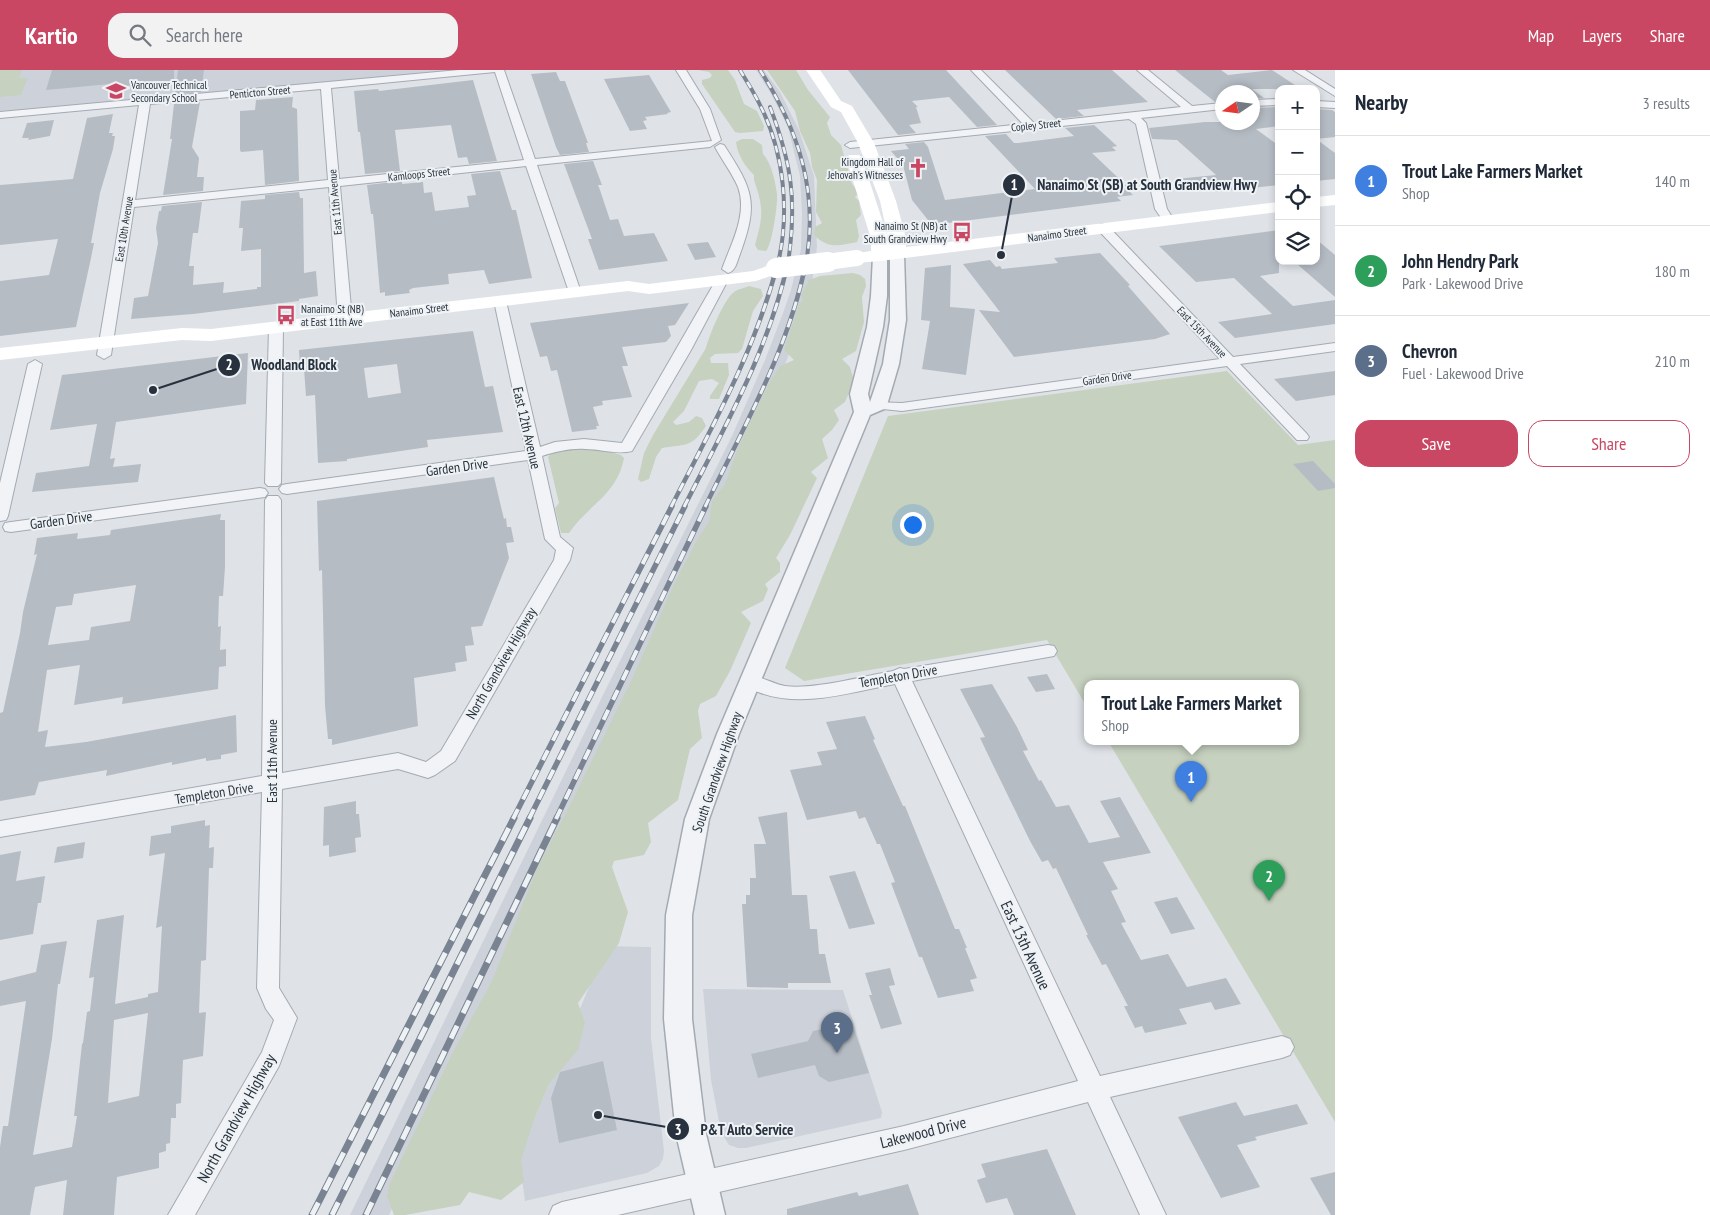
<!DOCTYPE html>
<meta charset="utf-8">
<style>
body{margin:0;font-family:"PT Sans Narrow",sans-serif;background:#f2f2f3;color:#1f2937}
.controls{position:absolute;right:15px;top:15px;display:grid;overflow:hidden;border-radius:10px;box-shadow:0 2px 8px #0003}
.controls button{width:45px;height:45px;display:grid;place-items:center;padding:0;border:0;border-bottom:1px solid #e0e1e3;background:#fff;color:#1f2937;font:25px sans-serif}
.compass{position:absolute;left:1215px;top:15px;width:45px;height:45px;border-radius:50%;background:#fff;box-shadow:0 2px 8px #0003;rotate:257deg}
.you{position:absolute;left:912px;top:454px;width:18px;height:18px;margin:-12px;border:4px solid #fff;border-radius:50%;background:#1a73e8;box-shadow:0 0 0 8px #1a73e833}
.badge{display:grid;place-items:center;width:32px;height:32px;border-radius:50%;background:#c94762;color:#fff;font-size:16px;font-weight:700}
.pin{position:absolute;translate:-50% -41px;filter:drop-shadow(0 1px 2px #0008)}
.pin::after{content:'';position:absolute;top:26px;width:18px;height:15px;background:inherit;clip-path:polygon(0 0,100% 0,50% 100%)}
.popup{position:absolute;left:1084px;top:610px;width:215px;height:65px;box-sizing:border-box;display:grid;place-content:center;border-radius:10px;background:#fff;filter:drop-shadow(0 1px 4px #0005);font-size:16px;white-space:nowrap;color:#747a83}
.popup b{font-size:19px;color:#1f2937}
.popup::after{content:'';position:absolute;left:50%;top:100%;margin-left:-10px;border:10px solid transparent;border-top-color:#fff}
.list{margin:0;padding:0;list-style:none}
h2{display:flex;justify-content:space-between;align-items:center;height:65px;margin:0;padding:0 20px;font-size:21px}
h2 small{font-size:16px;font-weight:400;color:#747a83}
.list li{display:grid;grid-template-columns:32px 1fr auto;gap:15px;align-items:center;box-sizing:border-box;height:90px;padding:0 20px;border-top:1px solid #e0e1e3}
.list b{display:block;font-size:19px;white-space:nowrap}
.list p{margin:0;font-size:16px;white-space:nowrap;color:#747a83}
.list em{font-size:16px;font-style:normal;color:#747a83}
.actions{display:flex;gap:10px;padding:15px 20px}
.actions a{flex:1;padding:11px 0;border:1px solid #c94762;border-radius:15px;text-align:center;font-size:18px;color:#c94762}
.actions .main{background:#c94762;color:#fff}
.icon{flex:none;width:28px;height:28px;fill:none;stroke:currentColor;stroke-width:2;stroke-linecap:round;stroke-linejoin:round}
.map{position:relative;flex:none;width:1335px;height:1145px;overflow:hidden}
header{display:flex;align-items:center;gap:30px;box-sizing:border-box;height:70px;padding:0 25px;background:#c94762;color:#fff}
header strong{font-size:24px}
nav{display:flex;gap:28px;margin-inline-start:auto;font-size:18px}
.search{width:350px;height:45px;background:#f2f2f3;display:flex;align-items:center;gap:12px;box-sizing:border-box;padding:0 18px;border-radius:15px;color:#747a83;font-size:19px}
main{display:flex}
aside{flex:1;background:#fff}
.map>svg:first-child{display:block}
.built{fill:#cdd2da}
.green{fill:#c6d1c0}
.building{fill:#b6bcc4;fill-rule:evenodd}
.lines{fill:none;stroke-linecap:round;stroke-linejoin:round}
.minor-casing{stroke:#a4aab2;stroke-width:2}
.tertiary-casing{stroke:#a4aab2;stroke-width:3}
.minor{fill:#f1f3f6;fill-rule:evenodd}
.tertiary{fill:#f1f3f6;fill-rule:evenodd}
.secondary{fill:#fff;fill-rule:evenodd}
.rail-far3-casing{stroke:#798391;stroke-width:4}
.rail-far2-casing{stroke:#798391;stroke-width:4.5}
.rail-far1-casing{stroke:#798391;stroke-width:5.5}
.rail-casing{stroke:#798391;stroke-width:7}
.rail-far3{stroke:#eef2f5;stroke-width:2.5;stroke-dasharray:7;stroke-linecap:butt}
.rail-far2{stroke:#eef2f5;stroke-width:3;stroke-dasharray:9;stroke-linecap:butt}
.rail-far1{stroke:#eef2f5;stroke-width:4;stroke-dasharray:11;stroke-linecap:butt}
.rail{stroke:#eef2f5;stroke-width:5;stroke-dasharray:14;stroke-linecap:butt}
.secondary-bridge-far1{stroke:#fff;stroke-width:16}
.secondary-bridge{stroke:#fff;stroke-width:20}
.labels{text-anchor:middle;stroke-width:4;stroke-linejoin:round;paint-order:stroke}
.far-poi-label{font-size:11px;fill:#28323e;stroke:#eef2f5;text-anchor:start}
.far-street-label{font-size:11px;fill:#28323e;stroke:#eef2f5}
.street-label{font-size:14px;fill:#28323e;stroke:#eef2f5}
.near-street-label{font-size:16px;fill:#28323e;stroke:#eef2f5}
.leader{fill:none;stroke:#28323e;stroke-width:2}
.callout-dot{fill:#28323e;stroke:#eef2f5;stroke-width:2}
.mark-label{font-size:15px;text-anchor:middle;font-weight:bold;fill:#fff}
.callout-label{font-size:15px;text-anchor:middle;font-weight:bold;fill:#28323e;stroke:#eef2f5;stroke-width:4;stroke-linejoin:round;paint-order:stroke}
</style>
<header>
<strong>Kartio</strong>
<div class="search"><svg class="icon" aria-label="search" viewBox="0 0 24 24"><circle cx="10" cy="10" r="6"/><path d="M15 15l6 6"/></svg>Search here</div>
<nav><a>Map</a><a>Layers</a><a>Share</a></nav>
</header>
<main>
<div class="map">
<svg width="1335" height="1145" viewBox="0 0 1335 1145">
<rect width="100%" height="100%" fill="#dfe3e8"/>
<path class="built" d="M0 0H462L0 42Z
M756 0H764L780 22 799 60 814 106 817 177 811 220 804 243 771 333 389 1145H350L600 631 732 366 765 290 783 243 791 220 801 179 802 144 800 106 788 57 770 22Z
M606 876 651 877V968L664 1081 663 1089 659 1096 647 1103 525 1131 519 1086Z
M703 919 843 920 882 1042 881 1048 746 1078H738L729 1075 721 1062 711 1010Z"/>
<path class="green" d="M0 0H22L19 8H28L21 25 0 27Z
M698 0H728L735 10 744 34 757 41 764 56 763 61 740 63 735 62 702 14V10L710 8 712 5 709 2Z
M767 0H796L808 20 830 47 827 53 831 65 841 75 852 114 859 123 855 127 859 131 861 145 856 150 859 166 857 172C837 176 829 179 814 165L815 157 822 153 816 142 817 110 812 97 810 83 800 61 795 41Z
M742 69H753L762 75 763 84C772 94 775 111 777 124 778 134 772 175 766 181L758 180 755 175C763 146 764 139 754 110V105C746 98 737 84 736 72Z
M853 203 860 205 865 209 866 216 862 227 864 252 856 281 842 289 850 297 854 311 845 332 834 340 839 350 832 360 822 369 828 388 811 402 817 408 790 465 776 488 780 493V502L765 514 768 519 763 531 741 542 751 553 730 601 716 626 700 634 698 641 702 668 690 679 678 730 648 753 651 772 644 785 614 791 612 797 628 842 619 873 578 933 585 953 578 980 549 1014 534 1050 521 1090 524 1112 501 1130 469 1122 460 1135 405 1145H394L387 1126 390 1113 453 982 492 911 538 796 570 735 632 609 675 512 697 470 709 452 712 431 725 414 739 375 768 315 780 296 794 290 784 280 799 234 803 230 801 226 809 210 820 206Z
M749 216 761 219 763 226 753 241 742 279 738 283 715 284 710 288 711 293H728L729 305 719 329H710V326L719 313 712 309 699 311 684 341 673 352 676 355 689 352 696 346 702 348 706 356C691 378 687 374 662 378L656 387 649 409 641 412 638 409 644 383 653 365 706 278C709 266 724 229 734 222 738 219 745 218 749 216Z
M1227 301 1298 375 1335 370V1052L1108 671H1295V613H1087V637L1047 570 804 611 785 598 888 346Z
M594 377 621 385 624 388C617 425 588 435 569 463H561L555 438 559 433 548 387 553 381Z"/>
<path class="building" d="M52 0H174V12L110 17V14L46 20Z
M178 0H204L201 22 175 24Z
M848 0H946L997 55 977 57 949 27 912 31 918 37H916L921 53 909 55 916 63 898 65Z
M1005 0H1112L1148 32 1077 40 1084 46 1056 49Z
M1175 0H1221L1228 5 1272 0 1301 19H1252L1264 28H1252V22H1222V31L1215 32Z
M556 2 560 11H565L588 73H586L589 82 560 85 556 77 531 4Z
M649 5 671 42 667 43 668 44 645 47 647 50 643 51 647 59 630 61 604 9Z
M473 10 497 91 469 94 467 87 458 88 451 55 395 60 400 101 365 104 360 62H358L354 21 378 19 379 21Z
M293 27 292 37 297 39 299 111 265 115 263 80 241 82 240 80V41L255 40 256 30Z
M200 32 192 77 199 88 197 107H204L203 121 163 125 172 69H170L174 34Z
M1277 37 1279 38V56L1256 59 1279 76V115L1215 122 1213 120 1191 122 1176 109 1216 105 1177 70 1152 69 1149 58 1205 52H1252V38Z
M1316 39 1332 40 1335 42V67L1316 69Z
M113 44 109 63H113L112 66H115L113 79 100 123 91 173H94L91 188 76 257 0 266V211L49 205 58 169 0 175V115L73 109 87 48Z
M54 50 50 66 28 70 29 68H22L27 53Z
M1094 55 1117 76 1112 77 1116 81 1092 83 1132 121 1130 122 1133 125 1117 127 1121 131 932 155 912 130 903 95 891 81 909 79 905 74 924 72 928 77 945 130 1035 119 985 66 1006 64 1014 73H1018L1074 66 1065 58Z
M1316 69 1335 83V109L1316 111Z
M593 91 602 115H598L600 120 610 150 618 149 624 166 654 163 668 191 599 200 588 169H592L564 94Z
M500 101 512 140H516L532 208 489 214 484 200 448 204 449 214 413 218 409 220 410 223 385 226V222L380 223 374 153 373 144H371L367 115 402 111V114L423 112 424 123 432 122 435 141 469 137 467 126 476 125 471 104Z
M299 122 300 128H303L304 203 316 201 318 226 299 229V231L193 244 131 249 134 228 148 226 158 173 156 158 159 141H161L162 136 202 132 198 163H193L189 196H194L193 215 224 212 223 223 257 219V217H261V179L241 181 243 158H239L241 131 265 129V125Z
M1279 160V203L1260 206 1293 236 1335 230V254L1235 268 1218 252 1272 244 1234 208 1196 212 1159 176Z
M1316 169 1335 185V227L1297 194 1316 192Z
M708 172 716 187 695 190 687 174Z
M1100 183 1130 215 1128 216 1170 264 1155 269 1014 287 979 240 1000 242 963 194 990 190 996 197 1000 196 1002 199 1058 193 1054 188Z
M951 195 950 237 975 239 966 305 922 299 930 251 921 250 925 198Z
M689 233 675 255 668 256 671 266 666 272 622 277 628 296H622L632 327 602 331 603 335 593 337 599 356H596L597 359 572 362 557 300 551 301 547 286 540 287 530 253Z
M473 261 485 317 493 316 503 362 427 370 428 377 347 389V391L318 393 315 325 306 326 304 299H300L299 280ZM397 294 401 323 368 328 364 298Z
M248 283 246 334 116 352 110 389 115 388 113 397 141 394 138 412 32 422 36 403 89 396 97 354 50 360 62 305Z
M1335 301V325L1296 331 1274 309Z
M1313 391 1335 414V418L1318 421 1293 394Z
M494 407 504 449 506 448 507 457H511L514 472 506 473 509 488 482 556 471 557 474 575 465 576 467 591 455 593 456 601 414 608 418 656 332 675V669H328L325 636 322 500 319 501 317 431Z
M221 444 220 450H225V497L223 526H219L218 557 221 556 220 580 226 579V596L219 597 218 619 122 634 123 627 74 635 80 595 47 600 38 662 48 660 45 677 86 672 236 645 237 682 221 685V689L206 691V688L172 695V692L106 706 107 700 39 712 35 725 0 731V643L3 642 20 563 23 542 37 484 34 485 37 468 78 463 77 469 110 465 111 460ZM136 515 130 551 91 557 89 570 48 575 56 537 72 535 74 524Z
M1047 604 1055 619 1036 622 1027 607Z
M992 614 1017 657 1028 680 1023 681 1039 711 1041 710 1056 737 1069 735 1089 773 1120 767 1100 731 1120 727 1151 783 1103 792 1118 819 1111 821 1126 852 1121 853 1141 890 1168 884 1187 917 1226 908 1241 934 1215 940 1211 932 1179 939 1187 954 1145 963 1142 956 1135 958 1124 936H1128L1106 894 1102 895 1086 865H1088L1056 798 1053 799 1048 790 1042 792 1030 771 992 693 980 668 985 667 960 619Z
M865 646 875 669 873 670 903 736H905L955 859H959L967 878H965L977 908 970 910 974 921 938 928 922 887H919L891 813 895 812 880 774H877L865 747 859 749 856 741 807 750 790 700 822 695 817 682 837 679 826 652Z
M356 731V744H359L361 767 355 768 356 782 329 787V775L323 776 324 737Z
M787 742 792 825H807L810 859H817L819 884H825L831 913H788V918L747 917 742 834H746V825H750V808H756L754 774H766L758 747Z
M205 750V756L210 755 209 778 214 777 213 798H209L206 890 201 891 199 943 206 942 203 986 183 990 181 1033 176 1034V1048H171L170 1073 166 1074V1081L159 1083V1098L117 1107 114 1145H63L67 1110 35 1117 30 1145H0V1077L3 1056H8L26 931 0 936V911L36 902 41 875 67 871 60 914H58L52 969 33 1085 72 1077 77 1046H74L82 974 83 973 87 942 90 941 94 907 89 908 97 850 124 845 115 934 148 927V924L158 922 162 856 156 858 165 783 149 786 151 766 171 763V756ZM148 943 139 1026 108 1033 114 950Z
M85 772 83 788 54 793 57 777Z
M21 781 16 811 45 806 41 833H38L33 864 0 870V785Z
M855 801 875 854 849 859 829 806Z
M1177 827 1195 859 1171 864 1154 832Z
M890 898 895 915 889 916 902 954 881 959 869 925H872L865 903Z
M852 953 869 1003 829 1012 819 1006 815 995 758 1008 751 984 808 971 813 961Z
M603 991 617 1060 559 1073 551 1028 560 1002Z
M1236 1032 1244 1046 1297 1034 1308 1054 1255 1067 1257 1070 1237 1075 1260 1117 1221 1128 1178 1047Z
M1047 1079 1076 1145H1014L1007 1128 986 1133 977 1110 986 1107 981 1094Z
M1335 1102V1145H1331L1310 1108Z
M908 1114 919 1145H787V1139L857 1122 859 1126Z"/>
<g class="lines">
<defs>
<path id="minor" d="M459 0H504L535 89 712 71 700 39 676 0H686L710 39 721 70 710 77 537 95 581 222 575 226 569 222 526 96 340 116 352 249 345 253 338 249 329 117 134 137 111 285 104 289 97 285 139 35 0 48V42ZM495 2 524 90 339 109 331 18ZM321 19 328 110 135 130 150 34Z
M971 0H981L1034 53 1181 37 1137 0H1148L1192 36 1222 33V39L1141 48 1146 53 1167 139 1174 150 1168 154 1164 152 1155 139 1136 54 1129 49 850 78 845 75 850 72 1023 54Z
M1293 0H1305L1335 19V26Z
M1279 29V35L1252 36V30Z
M1316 31 1335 32V38L1316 37Z
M720 74 724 75C753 120 759 132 740 184 737 191 736 201 728 203L722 199C731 174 748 144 738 117 732 103 722 90 715 77Z
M1103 154 1107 155 1233 287 1335 273V281L1240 294 1307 364 1309 367 1307 370H1297L1227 296 902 341 873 338 871 335 873 332 902 333 1220 289 1099 161 1097 158 1099 155Z
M722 206 728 210 691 280 632 381C616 385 601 379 585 379 571 378 555 382 542 386L560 467 573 478 570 490 455 691 435 705 428 708 398 699 282 719 279 918 297 948 279 996 195 1145H168L262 982 274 950 266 939 257 918 262 722 0 767V751L262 706 265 430 268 426H278L281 430 282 703 398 683 426 692 441 681 554 490 556 480 545 469 528 390 287 424 282 423 279 419 282 415 287 414 526 381 494 231 500 227 506 231 540 377 555 372 584 369 622 373 716 210Z
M276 253 283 257 281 413 278 416H268L265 413 269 257Z
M35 290 42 294 8 446 6 450 0 451V413L28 294Z
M260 418 265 419 268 423 265 427 11 462 5 461 3 457 5 453 11 452Z
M1048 575 1054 576 1057 581 1054 586 912 611 1100 1006 1282 966 1290 969 1294 977 1290 985 1282 988 1110 1027 1166 1145H1140L1088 1032 904 1080 618 1145H549L553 1136 562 1132 904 1056 1078 1011 895 614C850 622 802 639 758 622 751 620 745 618 742 612L745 607C758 603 772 614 785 616 813 620 864 606 893 601L900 598 904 599Z"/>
<path id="tertiary" d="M897 180 902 181 904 184 906 250 899 294 887 335 884 339 870 345 739 664 709 749 692 845V949L706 1064 725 1145H695L676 1064 664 949 666 845 685 749 717 664 854 342 850 324 867 257 871 226 873 186 875 183H885L887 186V226L883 257 868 324 870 332 883 294 890 250V184L892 181Z"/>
</defs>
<use href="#minor" class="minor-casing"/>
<use href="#tertiary" class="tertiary-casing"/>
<use href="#minor" class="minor"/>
<use href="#tertiary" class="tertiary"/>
<path class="secondary" d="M806 0H820L841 31 852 36 874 73 896 131 906 168V177L1279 132V142L880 191 857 193 851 192 848 188 851 184 871 181V169L846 88 849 85H859L862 88 888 168 880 131 858 73 841 42 831 37Z
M1335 125V135L1316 137V127Z
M776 193 782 194 785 198 782 202 756 211 649 224 628 221 211 271 182 270 0 290V278L182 258 211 259 628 211 649 214 753 201Z"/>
<defs>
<path id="rail-far3" d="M740 0C747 12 755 24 761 37 784 83 790 143 778 193
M760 0C798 59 819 121 806 193
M770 37C792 94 797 132 788 193"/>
<path id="rail-far2" d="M671 437C712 357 756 279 778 192
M684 437C724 358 769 280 788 192
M705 437C743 358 789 279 806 192"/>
<path id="rail-far1" d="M513 749 672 436
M529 749 685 436
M556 749 706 436"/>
<path id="rail" d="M312 1145 514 748
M332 1145 530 748
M366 1145 557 748"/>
</defs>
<use href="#rail-far3" class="rail-far3-casing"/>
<use href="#rail-far2" class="rail-far2-casing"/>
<use href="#rail-far1" class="rail-far1-casing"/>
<use href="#rail" class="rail-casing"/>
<use href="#rail-far3" class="rail-far3"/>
<use href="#rail-far2" class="rail-far2"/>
<use href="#rail-far1" class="rail-far1"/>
<use href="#rail" class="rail"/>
<path class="secondary-bridge-far1" d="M818 193 857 188"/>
<path class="secondary-bridge" d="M776 198 828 192"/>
</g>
<defs>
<symbol id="school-bare" viewBox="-9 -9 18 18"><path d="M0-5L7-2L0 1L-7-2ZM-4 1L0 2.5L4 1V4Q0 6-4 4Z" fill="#c94762" stroke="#eef2f5" stroke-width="2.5" paint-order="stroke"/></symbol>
<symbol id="church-bare" viewBox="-9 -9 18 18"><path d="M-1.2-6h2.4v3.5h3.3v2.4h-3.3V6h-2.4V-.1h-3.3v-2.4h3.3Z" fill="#c94762" stroke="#eef2f5" stroke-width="2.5" paint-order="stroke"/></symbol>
<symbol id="bus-bare" viewBox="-9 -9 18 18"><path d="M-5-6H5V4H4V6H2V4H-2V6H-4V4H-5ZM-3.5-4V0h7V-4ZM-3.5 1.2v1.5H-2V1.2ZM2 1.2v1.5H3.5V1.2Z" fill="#c94762" stroke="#eef2f5" stroke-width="2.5" paint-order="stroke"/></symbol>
</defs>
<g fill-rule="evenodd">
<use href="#school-bare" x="102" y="7" width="28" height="28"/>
<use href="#church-bare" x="904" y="84" width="28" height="28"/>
<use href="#bus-bare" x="948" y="148" width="28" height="28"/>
<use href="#bus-bare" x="272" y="231" width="28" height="28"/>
</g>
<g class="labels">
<g class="far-poi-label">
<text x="131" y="19">Vancouver Technical<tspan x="131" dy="13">Secondary School</tspan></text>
<text x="903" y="96" text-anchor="end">Kingdom Hall of<tspan x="903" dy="13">Jehovah's Witnesses</tspan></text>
<text x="947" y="160" text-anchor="end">Nanaimo St (NB) at<tspan x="947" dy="13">South Grandview Hwy</tspan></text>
<text x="301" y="243">Nanaimo St (NB)<tspan x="301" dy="13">at East 11th Ave</tspan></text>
</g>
<g class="far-street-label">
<text transform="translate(260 22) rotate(-5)" y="4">Penticton Street</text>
<text transform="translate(1036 55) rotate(-6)" y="4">Copley Street</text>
<text transform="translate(419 104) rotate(-6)" y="4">Kamloops Street</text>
<text transform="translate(335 132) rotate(-95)" y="4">East 11th Avenue</text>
<text transform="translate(124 159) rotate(-81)" y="4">East 10th Avenue</text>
<text transform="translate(1057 164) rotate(-8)" y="4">Nanaimo Street</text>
<text transform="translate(419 240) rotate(-7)" y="4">Nanaimo Street</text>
<text transform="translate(1202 262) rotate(46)" y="4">East 15th Avenue</text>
<text transform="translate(1107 308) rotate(-8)" y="4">Garden Drive</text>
</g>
<g class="street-label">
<text transform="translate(527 358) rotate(77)" y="5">East 12th Avenue</text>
<text transform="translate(457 397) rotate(-8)" y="5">Garden Drive</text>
<text transform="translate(61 450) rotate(-8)" y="5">Garden Drive</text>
<text transform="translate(501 593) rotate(-60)" y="5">North Grandview Highway</text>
<text transform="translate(898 606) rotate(-10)" y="5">Templeton Drive</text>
<text transform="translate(272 691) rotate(-90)" y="5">East 11th Avenue</text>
<text transform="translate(717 702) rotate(-71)" y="5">South Grandview Highway</text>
<text transform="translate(214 723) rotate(-9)" y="5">Templeton Drive</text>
</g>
<g class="near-street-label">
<text transform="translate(1026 875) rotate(65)" y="6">East 13th Avenue</text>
<text transform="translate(236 1048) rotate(-61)" y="6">North Grandview Highway</text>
<text transform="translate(923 1062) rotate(-14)" y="6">Lakewood Drive</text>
</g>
</g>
<path class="leader" d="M1001 185L1014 115M153 320L229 295M598 1045L678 1059"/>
<g class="callout-dot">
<circle cx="1001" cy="185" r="5"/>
<circle cx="153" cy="320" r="5"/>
<circle cx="598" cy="1045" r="5"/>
<circle cx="1014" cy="115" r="12"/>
<circle cx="229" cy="295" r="12"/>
<circle cx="678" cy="1059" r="12"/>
</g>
<g class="mark-label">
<text x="1014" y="120">1</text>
<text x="229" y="300">2</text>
<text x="678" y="1065">3</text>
</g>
<g class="callout-label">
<text x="1147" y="120">Nanaimo St (SB) at South Grandview Hwy</text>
<text x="294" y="300">Woodland Block</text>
<text x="747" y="1065">P&amp;T Auto Service</text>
</g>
</svg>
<div class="controls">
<button>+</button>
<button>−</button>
<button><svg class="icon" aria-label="locate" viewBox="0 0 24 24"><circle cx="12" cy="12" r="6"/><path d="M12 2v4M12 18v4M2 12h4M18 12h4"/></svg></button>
<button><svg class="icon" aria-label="layers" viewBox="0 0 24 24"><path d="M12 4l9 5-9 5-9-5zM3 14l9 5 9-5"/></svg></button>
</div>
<svg class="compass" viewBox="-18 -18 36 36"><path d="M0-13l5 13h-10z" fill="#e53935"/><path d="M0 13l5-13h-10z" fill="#747a83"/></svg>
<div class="you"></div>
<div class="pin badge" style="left:1191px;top:732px;background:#3f7fe0">1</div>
<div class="popup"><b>Trout Lake Farmers Market</b>Shop</div>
<div class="pin badge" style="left:1269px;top:831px;background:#2e9e5b">2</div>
<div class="pin badge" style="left:837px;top:983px;background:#5c6f8a">3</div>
</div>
<aside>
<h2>Nearby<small>3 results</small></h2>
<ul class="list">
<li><span class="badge" style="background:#3f7fe0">1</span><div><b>Trout Lake Farmers Market</b><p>Shop</p></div><em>140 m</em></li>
<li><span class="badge" style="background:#2e9e5b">2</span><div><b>John Hendry Park</b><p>Park · Lakewood Drive</p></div><em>180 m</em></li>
<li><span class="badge" style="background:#5c6f8a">3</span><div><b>Chevron</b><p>Fuel · Lakewood Drive</p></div><em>210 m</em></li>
</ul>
<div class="actions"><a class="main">Save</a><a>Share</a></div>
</aside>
</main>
